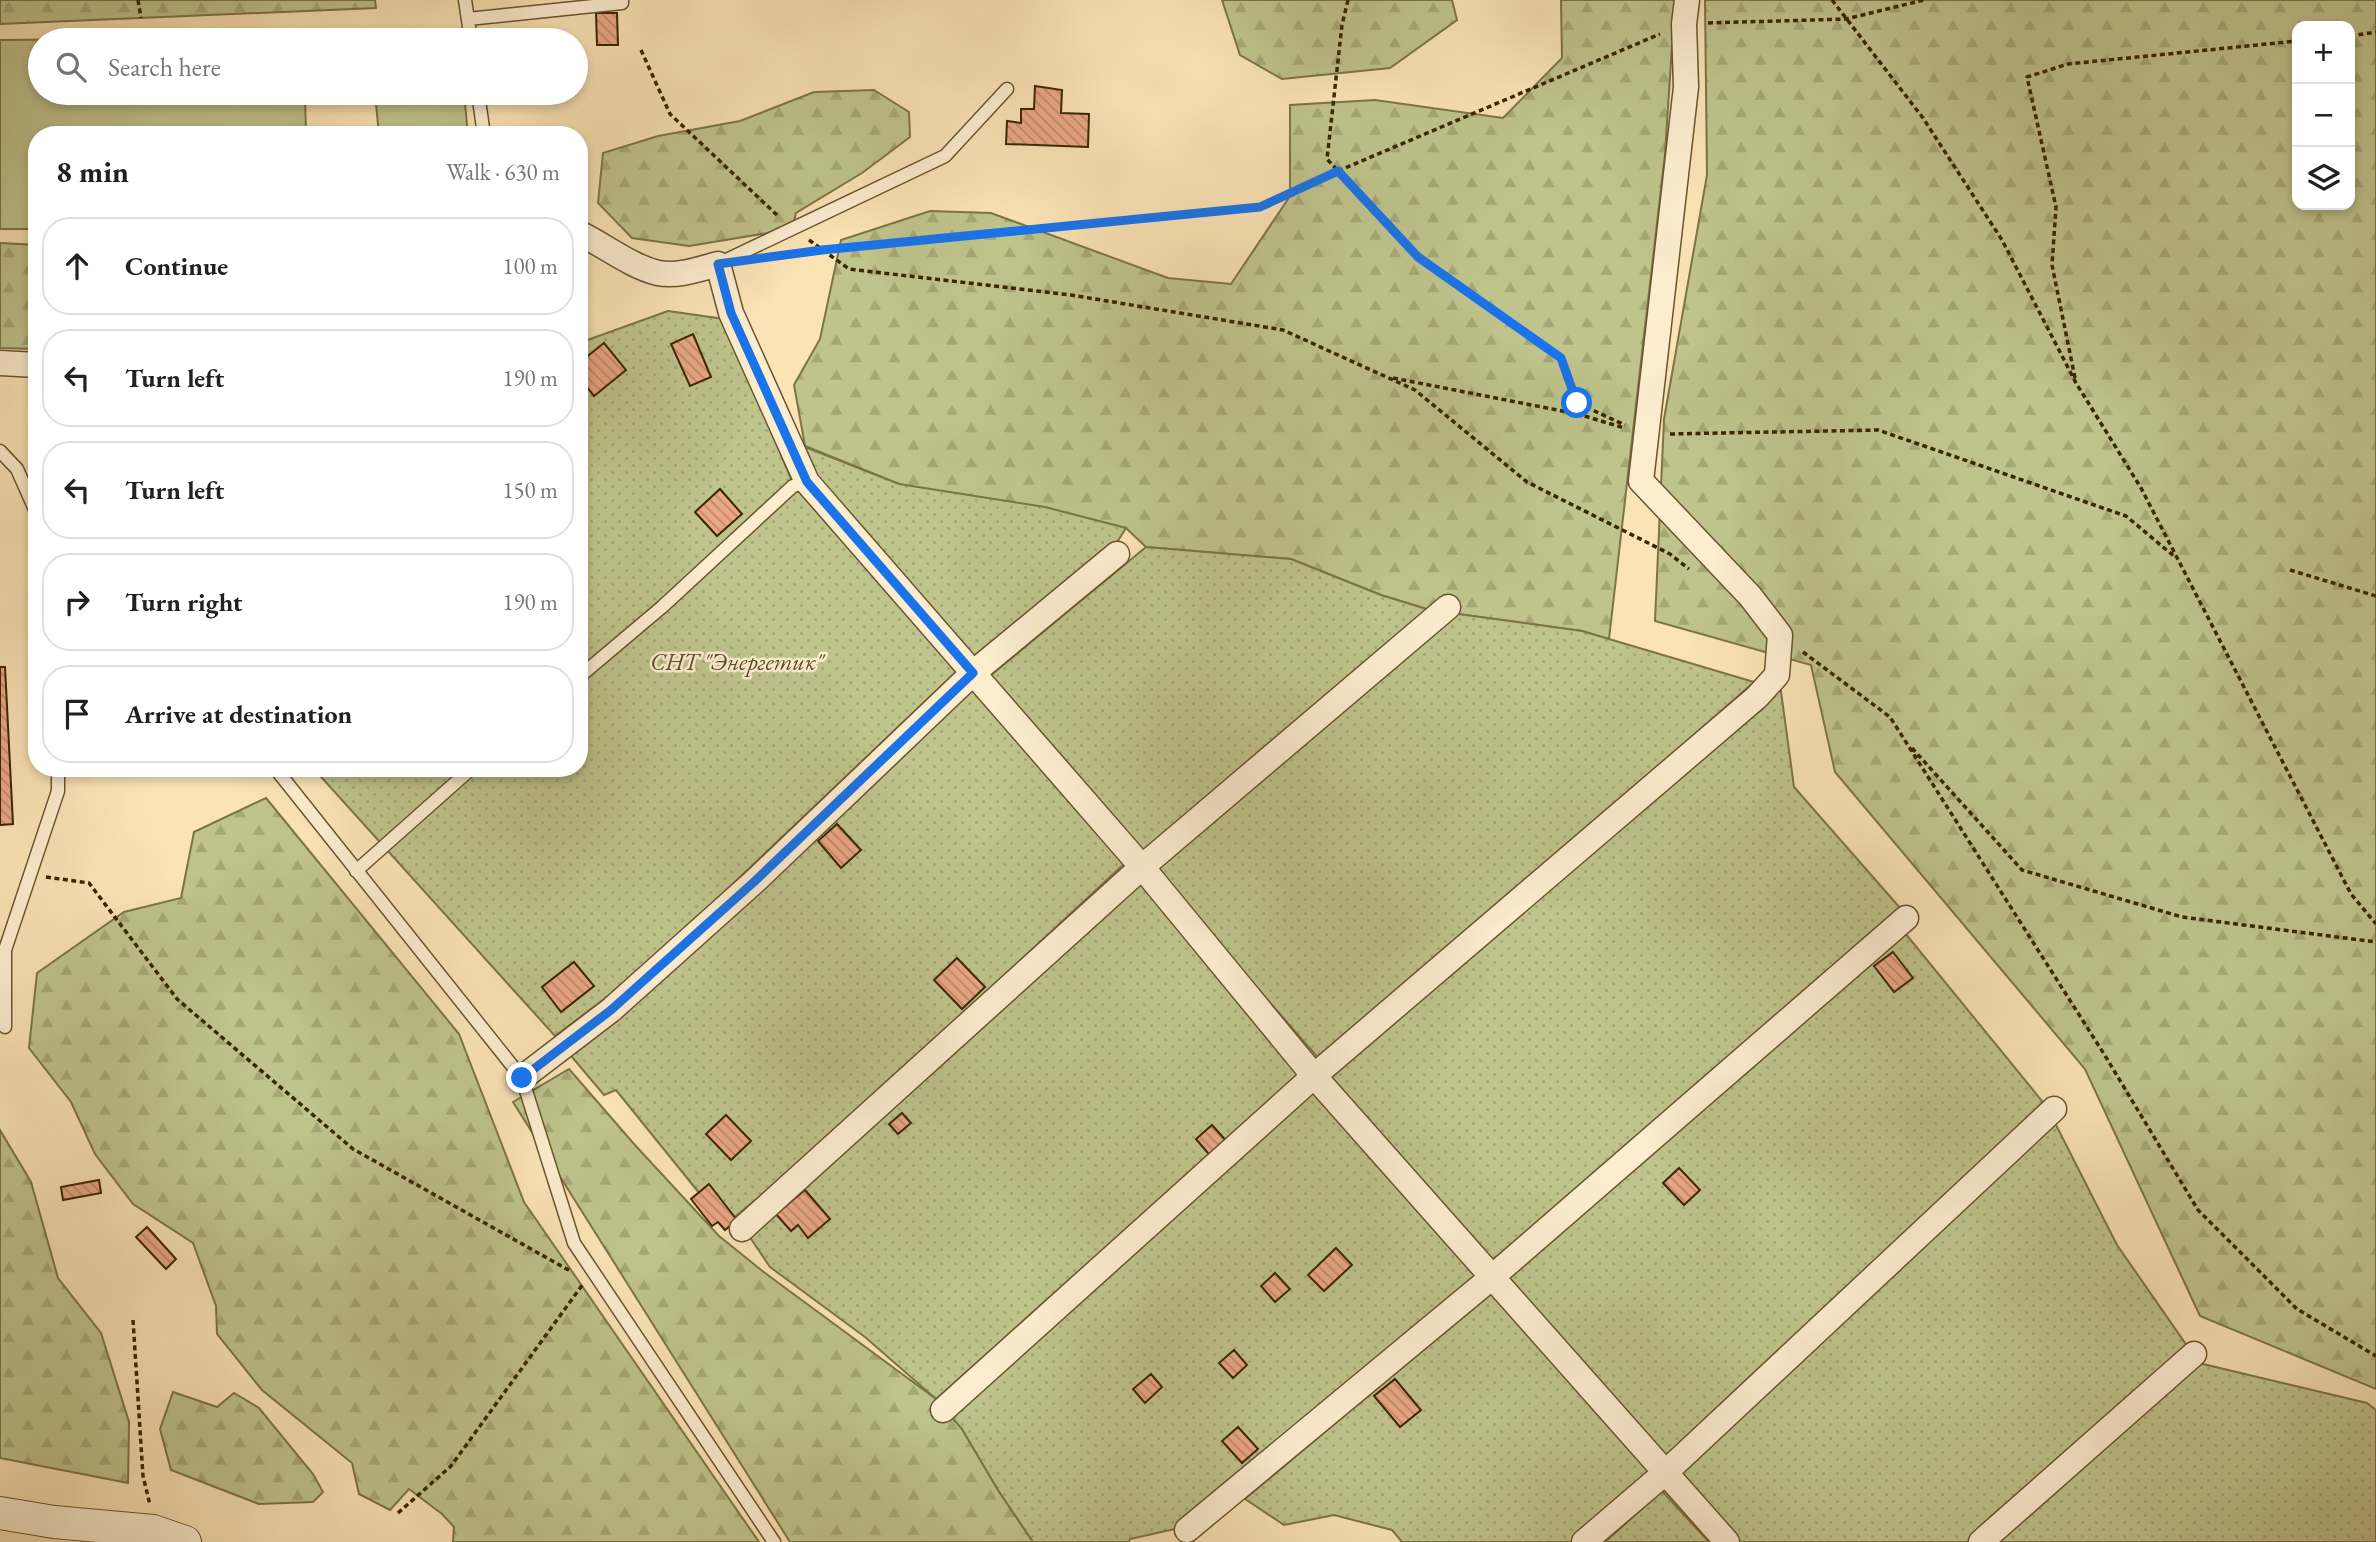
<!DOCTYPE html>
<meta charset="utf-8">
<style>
body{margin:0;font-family:"EB Garamond",serif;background:#f6f6f6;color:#202124}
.controls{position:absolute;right:21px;top:21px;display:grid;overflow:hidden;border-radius:14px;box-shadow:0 4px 10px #0003}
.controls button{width:63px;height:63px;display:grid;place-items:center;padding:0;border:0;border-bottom:2px solid #e0e0e0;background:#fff;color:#202124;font:35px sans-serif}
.stop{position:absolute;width:21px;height:21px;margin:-16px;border:5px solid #1a73e8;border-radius:50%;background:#fff}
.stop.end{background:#1a73e8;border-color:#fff;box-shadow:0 2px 7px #0008}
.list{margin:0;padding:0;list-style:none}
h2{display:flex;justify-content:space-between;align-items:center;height:91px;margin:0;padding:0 28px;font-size:30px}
h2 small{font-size:23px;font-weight:400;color:#757577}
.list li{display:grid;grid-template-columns:46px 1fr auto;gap:21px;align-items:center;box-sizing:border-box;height:98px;margin:0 14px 14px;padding:0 14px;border:2px solid #e0e0e0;border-radius:28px}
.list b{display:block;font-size:26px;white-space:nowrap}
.list em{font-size:23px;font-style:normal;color:#757577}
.icon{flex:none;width:38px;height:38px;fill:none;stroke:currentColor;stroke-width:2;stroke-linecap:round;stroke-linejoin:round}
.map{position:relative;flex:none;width:2376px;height:1542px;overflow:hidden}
.search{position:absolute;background:#fff;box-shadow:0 4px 10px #0003;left:28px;top:28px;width:560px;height:77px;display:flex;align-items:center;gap:18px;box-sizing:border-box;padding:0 24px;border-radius:38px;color:#757577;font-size:26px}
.panel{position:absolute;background:#fff;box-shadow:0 4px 10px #0003;left:28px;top:126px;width:560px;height:651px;border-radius:28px}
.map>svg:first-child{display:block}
.forest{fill:url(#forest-firs);stroke:#7c7448;stroke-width:2;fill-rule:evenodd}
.garden{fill:url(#garden-dots);stroke:#7c7448;stroke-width:2}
.pitch{fill:#bfc38c;stroke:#7c7448;stroke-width:2}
.building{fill:url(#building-back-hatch);stroke:#3a2504;stroke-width:2}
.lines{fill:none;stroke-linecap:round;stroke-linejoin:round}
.service-casing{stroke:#6a5430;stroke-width:15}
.minor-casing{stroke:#6a5430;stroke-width:27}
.tertiary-casing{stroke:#6a5430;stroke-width:34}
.path{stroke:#3a2504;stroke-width:3.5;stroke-dasharray:5 3.5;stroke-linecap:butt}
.service{stroke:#fcedcf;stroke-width:12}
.minor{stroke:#fcedcf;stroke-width:24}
.tertiary{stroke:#fcedcf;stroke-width:32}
.route{stroke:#1a73e8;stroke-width:9}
.labels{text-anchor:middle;stroke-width:5;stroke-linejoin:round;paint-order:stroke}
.park-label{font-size:24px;font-style:italic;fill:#5b4c26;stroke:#fcedcf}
</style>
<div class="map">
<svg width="2376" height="1542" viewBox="0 0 2376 1542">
<defs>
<pattern id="forest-firs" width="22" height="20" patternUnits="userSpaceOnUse" patternTransform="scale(1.75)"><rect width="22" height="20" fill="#bfc38c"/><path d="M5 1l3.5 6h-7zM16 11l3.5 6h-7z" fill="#a5a777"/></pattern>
<pattern id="garden-dots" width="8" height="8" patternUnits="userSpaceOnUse" patternTransform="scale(1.75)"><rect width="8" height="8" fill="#bfc38c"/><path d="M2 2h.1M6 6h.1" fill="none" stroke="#a5a777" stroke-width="1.8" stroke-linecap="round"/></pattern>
<pattern id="building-back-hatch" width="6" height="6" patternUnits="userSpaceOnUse" patternTransform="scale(1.75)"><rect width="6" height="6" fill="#eaa784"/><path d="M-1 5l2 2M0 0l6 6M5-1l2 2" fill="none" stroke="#bf886a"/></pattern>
</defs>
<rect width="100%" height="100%" fill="#fae3b5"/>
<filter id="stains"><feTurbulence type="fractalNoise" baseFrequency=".00286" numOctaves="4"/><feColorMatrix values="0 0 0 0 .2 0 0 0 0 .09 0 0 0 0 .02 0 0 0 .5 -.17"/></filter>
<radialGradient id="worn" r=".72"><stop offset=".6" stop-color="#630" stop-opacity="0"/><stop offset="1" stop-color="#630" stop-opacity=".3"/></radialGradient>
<path class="forest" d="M0 0H375L376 8 0 24Z
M1222 0H1452L1457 20 1390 68 1282 79 1240 55Z
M1561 0H1675L1665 154 1609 639 1582 631 1458 614 1448 607 1433 611 1381 595 1291 559 1146 547 1126 528 899 484 805 446 794 385 820 339 841 240 930 211 991 213 1168 278 1231 284 1290 196V105L1375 100 1503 118 1562 58Z
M1705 0H2376V1389L2200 1316 2085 1069 1835 772 1811 665 1655 621 1664 419 1707 175ZM2297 26H2350V205H2297Z
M874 90 909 112 910 137 862 173 796 213 792 229 689 246 632 238 598 203 603 153 658 136 740 121 814 92Z
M0 243 37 245V349L0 348Z
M266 798 459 1034 524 1202 759 1542H453L454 1527 442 1514 409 1489 390 1510 359 1494 352 1463 262 1390 217 1334 216 1306 193 1243 133 1204 95 1154 71 1102 29 1048 37 973 124 912 181 898 194 832Z
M569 1069 634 1144 719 1236 765 1273 936 1399 962 1429 998 1490 1033 1542H790L513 1102Z
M0 1130 31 1182 58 1278 101 1333 129 1422 128 1483 0 1458Z
M173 1392 217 1407 234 1393 259 1408 313 1474 323 1492 313 1502 259 1504 171 1470 160 1429Z"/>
<path class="garden" d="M668 311 724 319 794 486 957 671 639 973 555 1036 313 768H579V343Z
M805 447 899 484 1045 507 1126 528 1111 552 973 660 818 479Z
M1146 547 1291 559 1381 595 1433 611 1149 855H1137L990 676Z
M1458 614 1582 631 1754 682 1529 881 1320 1060 1153 869Z
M1780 684 1794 787 1901 909 1905 933 2042 1101 2055 1123 2117 1245 2199 1363 2367 1403 2376 1410V1542H1740L1501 1278 1327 1075Z
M973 689 1125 863 815 1151 725 1225 616 1090 604 1095 567 1051Z
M1140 882 1301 1073 936 1399 865 1337 770 1267 747 1233Z
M1316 1087 1478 1273 1179 1528 1130 1539 1129 1542H1033L998 1490 962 1429 945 1409Z
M1491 1292 1656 1474 1574 1542H1402L1392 1530 1334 1515 1284 1525 1245 1499Z
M1662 1491 1709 1542H1605Z"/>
<path class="pitch" d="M305 37V40H40V93H305L306 135H37V229H0V40Z
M375 93H464L468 135H379Z"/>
<path class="building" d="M596 13H617L618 45H597Z
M1035 86 1062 90 1061 113 1089 114 1088 147 1006 144 1007 121 1021 123V109H1034Z
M693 334 711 377 690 386 671 344Z
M604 343 626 370 594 396 579 377V363Z
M720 489 742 514 717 536 695 512Z
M0 667H5L13 824 0 825Z
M837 824 861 850 841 868 818 841Z
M1893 952 1913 978 1894 992 1874 966Z
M957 958 985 987 962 1009 934 980Z
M574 962 594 986 561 1012 542 987Z
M902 1113 911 1123 898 1134 889 1124Z
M726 1115 751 1141 731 1160 706 1134Z
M1212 1125 1229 1144 1213 1159 1196 1139Z
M1679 1168 1700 1190 1684 1205 1663 1183Z
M99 1180 101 1193 63 1200 61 1187Z
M709 1184 737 1220 725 1230 718 1222 712 1226 691 1199Z
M805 1190 830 1219 808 1238 798 1225 791 1231 776 1214Z
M147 1227 176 1259 166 1269 136 1237Z
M1336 1248 1352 1265 1324 1291 1308 1275Z
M1275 1273 1290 1289 1275 1302 1261 1286Z
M1234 1350 1247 1365 1233 1378 1219 1363Z
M1151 1374 1162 1387 1145 1403 1133 1389Z
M1395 1379 1421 1410 1400 1427 1374 1396Z
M1238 1427 1258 1449 1242 1463 1222 1441Z"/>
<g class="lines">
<defs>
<path id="service" d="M465 0 471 40
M468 19 622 3V0
M478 93 484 135
M718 264 945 156 1007 89
M0 451 17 469 37 514
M579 677 662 607 793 486 807 482
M275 768 522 1078 574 1243 774 1542
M356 871 472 768
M5 1027V950L58 791V768"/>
<path id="minor" d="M579 233C604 245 632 267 658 273 677 277 700 269 718 264L731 313 807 482 1142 867 1314 1076 1727 1542
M0 363 37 365
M522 1078 611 1010 755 881 973 673 1117 554
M742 1229 1142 867 1448 607
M943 1410 1314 1076 1757 697 1777 675 1780 635 1750 596 1641 481 1686 87 1684 24 1687 0
M1187 1530 1491 1278 1906 918
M1584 1542 1666 1472 2054 1109
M1981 1542 2194 1354"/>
<path id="tertiary" d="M0 1513 54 1522 153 1531 185 1542"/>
</defs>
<use href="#service" class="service-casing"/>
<use href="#minor" class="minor-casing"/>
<use href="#tertiary" class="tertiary-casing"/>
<path class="path" d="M138 0 141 18
M1348 0 1342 25 1327 159 1418 257 1561 358 1577 403 1625 425
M1832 0 1923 118 2002 240 2076 383 2141 488 2351 894 2376 924
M1708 23 1846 19 1924 0
M2350 36 2376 32
M641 50 670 114 778 216
M809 240 849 269 1071 295 1283 330 1415 390 1527 482 1670 554 1689 569
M779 256 822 250 1260 207 1338 171 1660 34
M1393 378 1578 414 1624 428
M2075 378 2052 265 2056 207 2027 77 2068 64 2297 41
M1670 434 1878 430 2126 516 2175 557
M2290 570 2376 596
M1803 652 1890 717 2104 1054 2198 1210 2297 1309 2376 1356
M1912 748 2022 870 2182 917 2376 942
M46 877 89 883 177 999 353 1149 572 1272
M133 1320 143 1476 150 1505
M398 1513 451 1466 583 1284"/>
<use href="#service" class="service"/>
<use href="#minor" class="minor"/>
<use href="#tertiary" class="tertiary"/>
</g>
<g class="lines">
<path class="route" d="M522 1078 611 1010 755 881 973 673 807 482 731 313 718 264 822 250 1260 207 1338 171 1418 257 1561 358 1577 403"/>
</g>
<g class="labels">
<g class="park-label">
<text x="737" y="670">СНТ "Энергетик"</text>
</g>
</g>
<rect width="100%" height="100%" filter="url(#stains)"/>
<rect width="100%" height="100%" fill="url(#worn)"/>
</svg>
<div class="controls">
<button>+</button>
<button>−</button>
<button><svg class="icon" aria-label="layers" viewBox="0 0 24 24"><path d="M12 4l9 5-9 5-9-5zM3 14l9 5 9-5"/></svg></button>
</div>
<div class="stop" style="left:1577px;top:403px"></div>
<div class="stop end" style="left:522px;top:1078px"></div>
<div class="search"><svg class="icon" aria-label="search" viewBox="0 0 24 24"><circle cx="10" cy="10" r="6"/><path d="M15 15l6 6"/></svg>Search here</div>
<section class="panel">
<h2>8 min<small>Walk · 630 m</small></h2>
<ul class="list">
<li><svg class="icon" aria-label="ahead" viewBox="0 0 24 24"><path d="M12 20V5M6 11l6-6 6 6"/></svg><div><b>Continue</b></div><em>100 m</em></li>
<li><svg class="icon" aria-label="left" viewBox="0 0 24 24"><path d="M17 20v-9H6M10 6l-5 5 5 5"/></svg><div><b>Turn left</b></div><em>190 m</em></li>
<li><svg class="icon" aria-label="left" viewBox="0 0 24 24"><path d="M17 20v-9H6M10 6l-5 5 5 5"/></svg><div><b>Turn left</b></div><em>150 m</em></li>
<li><svg class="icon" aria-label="right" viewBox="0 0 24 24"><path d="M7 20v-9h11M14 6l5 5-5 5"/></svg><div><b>Turn right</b></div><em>190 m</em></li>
<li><svg class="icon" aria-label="arrive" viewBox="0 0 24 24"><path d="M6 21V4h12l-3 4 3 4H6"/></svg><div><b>Arrive at destination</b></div></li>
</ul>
</section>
</div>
